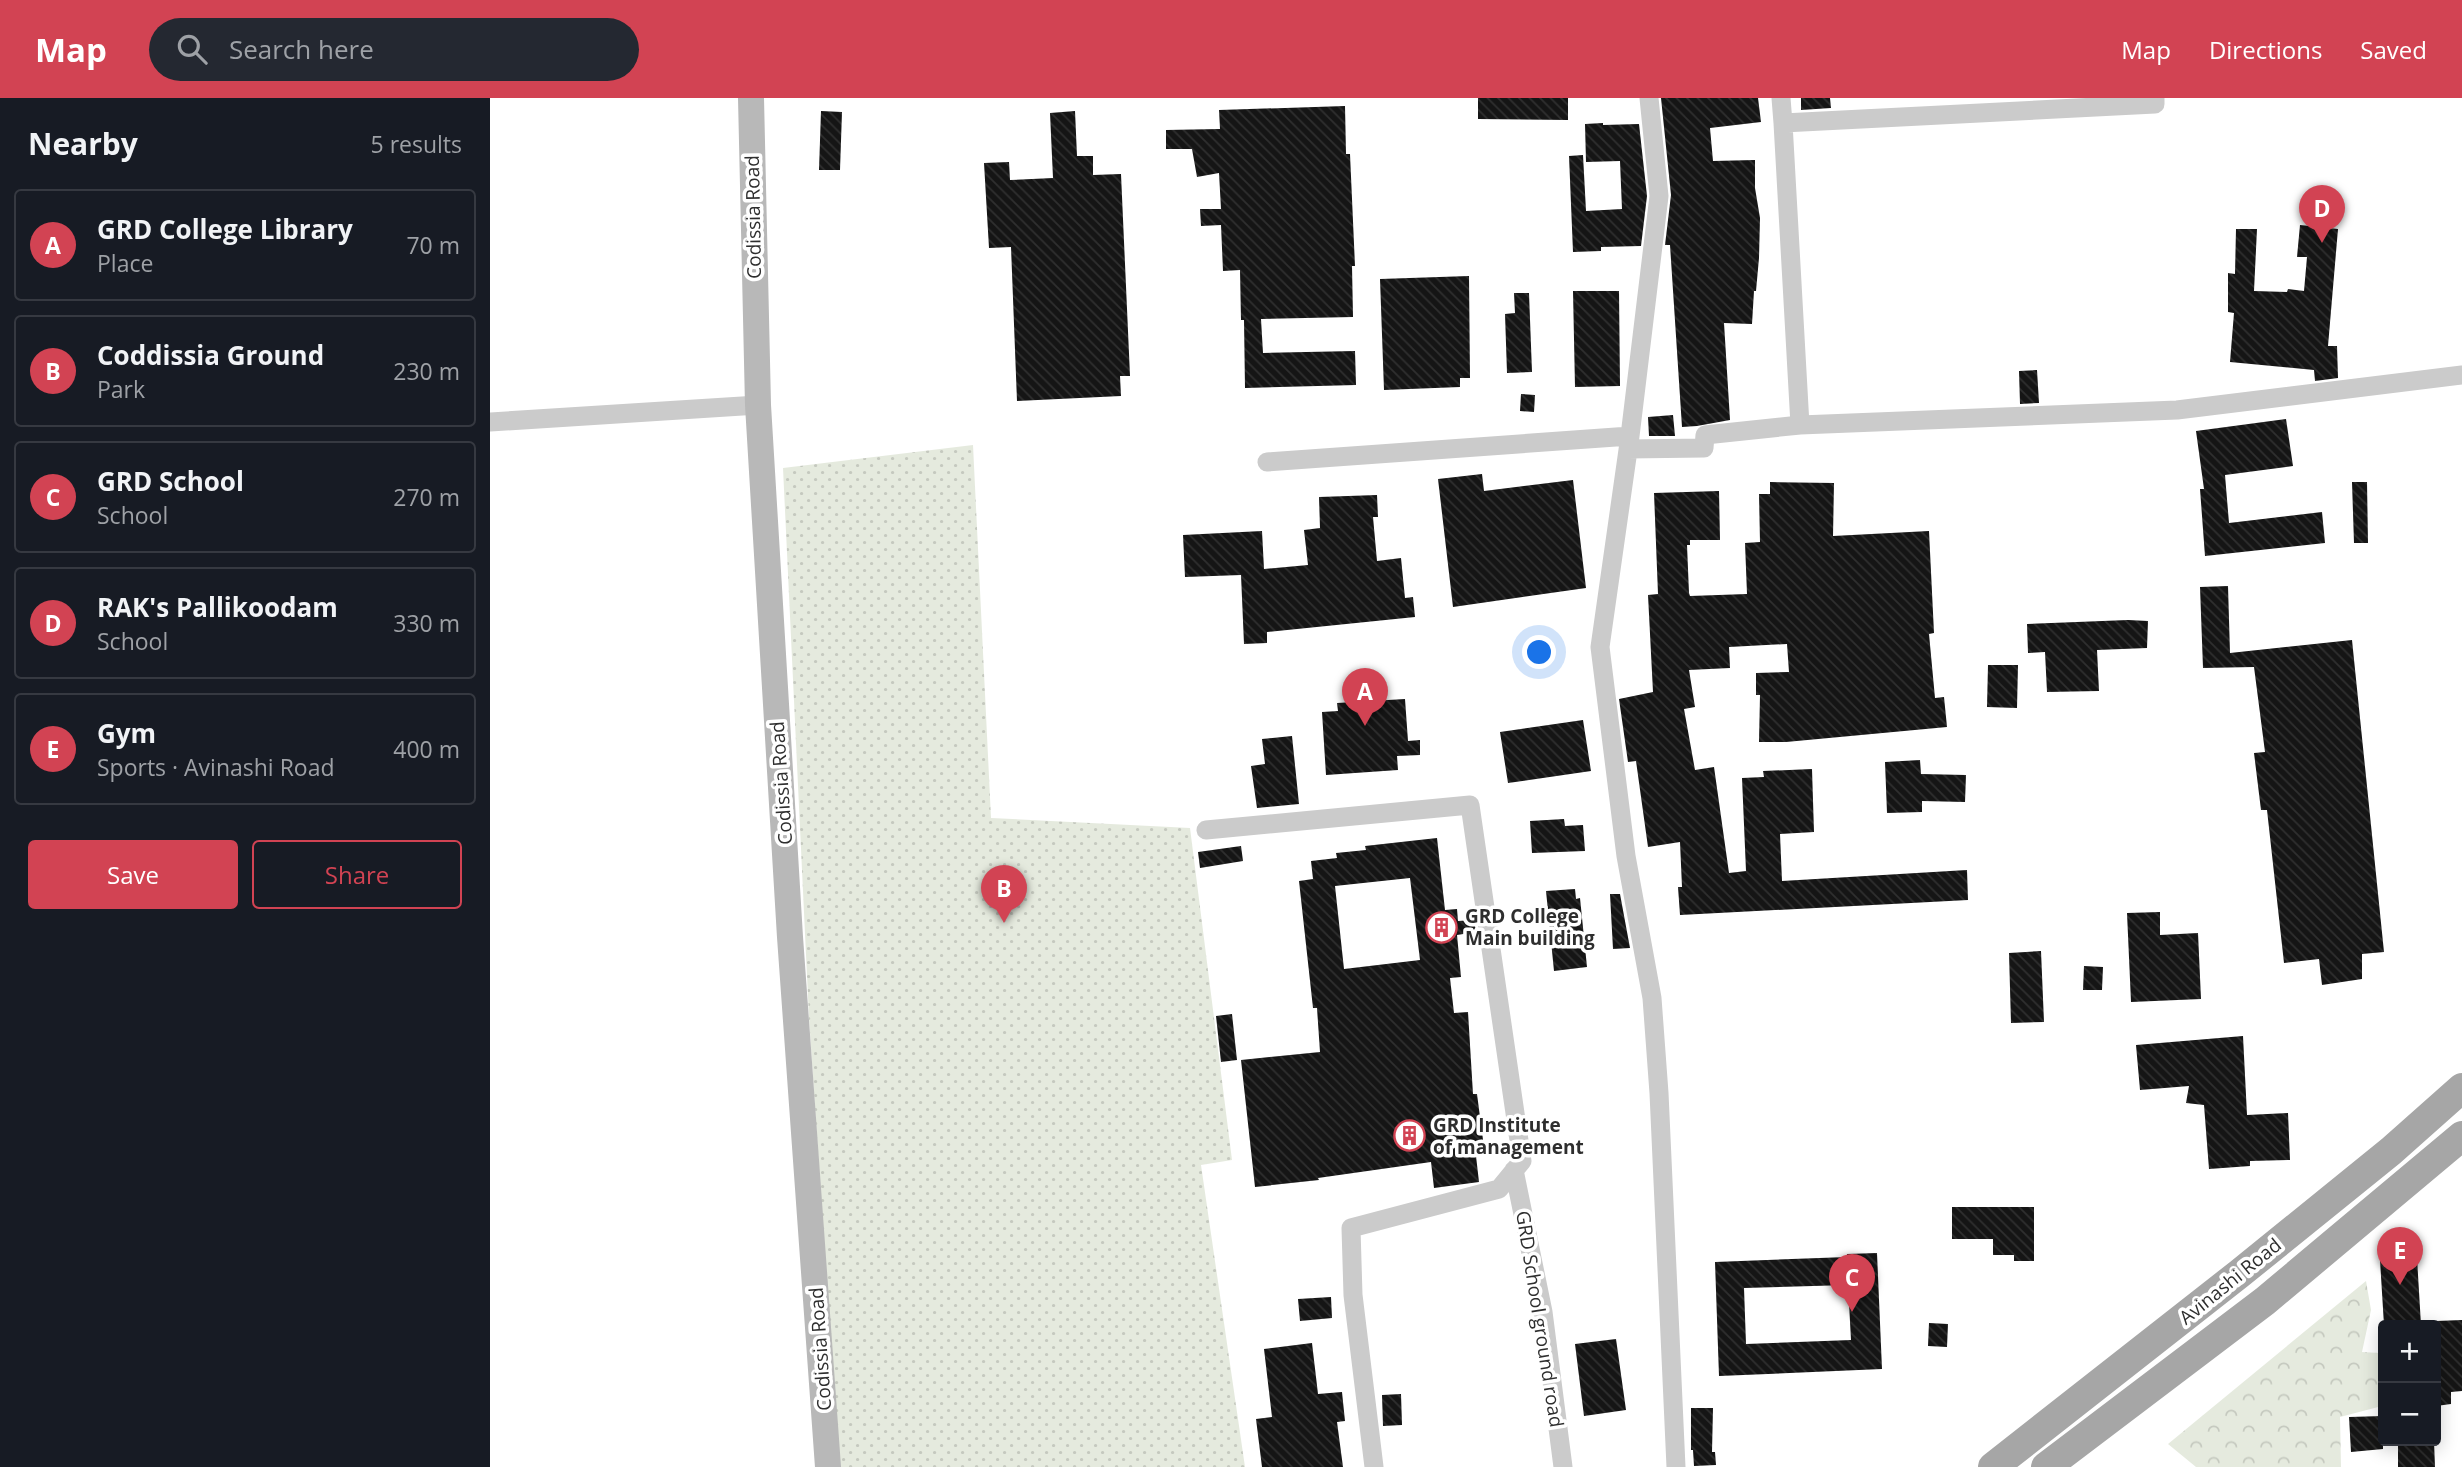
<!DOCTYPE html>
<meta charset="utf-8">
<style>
body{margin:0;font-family:"Open Sans",sans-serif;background:#242831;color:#f1f3f6}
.controls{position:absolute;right:21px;bottom:21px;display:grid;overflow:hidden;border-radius:7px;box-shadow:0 4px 18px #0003}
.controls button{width:63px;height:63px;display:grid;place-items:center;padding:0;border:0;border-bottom:2px solid #363941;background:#171b24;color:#f1f3f6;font:35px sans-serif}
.you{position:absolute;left:1050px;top:555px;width:24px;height:24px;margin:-18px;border:5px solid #fff;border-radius:50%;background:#1a73e8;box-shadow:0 0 0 10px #1a73e833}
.badge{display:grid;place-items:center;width:46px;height:46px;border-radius:50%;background:#d24353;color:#fff;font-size:23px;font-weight:700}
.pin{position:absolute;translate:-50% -58px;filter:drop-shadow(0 2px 4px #0008)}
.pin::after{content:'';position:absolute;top:37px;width:24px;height:21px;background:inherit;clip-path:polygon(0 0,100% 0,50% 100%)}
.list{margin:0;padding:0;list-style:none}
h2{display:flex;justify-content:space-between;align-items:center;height:91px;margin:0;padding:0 28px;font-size:30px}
h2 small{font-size:23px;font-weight:400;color:#9ea1a6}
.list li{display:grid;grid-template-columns:46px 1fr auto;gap:21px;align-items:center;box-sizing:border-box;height:112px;margin:0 14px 14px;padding:0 14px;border:2px solid #363941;border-radius:7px}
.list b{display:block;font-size:26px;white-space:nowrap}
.list p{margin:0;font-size:23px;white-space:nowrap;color:#9ea1a6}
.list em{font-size:23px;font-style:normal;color:#9ea1a6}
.actions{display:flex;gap:14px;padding:21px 28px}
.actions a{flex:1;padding:16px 0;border:2px solid #d24353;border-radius:7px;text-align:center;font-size:24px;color:#d24353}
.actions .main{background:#d24353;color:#fff}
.icon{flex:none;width:38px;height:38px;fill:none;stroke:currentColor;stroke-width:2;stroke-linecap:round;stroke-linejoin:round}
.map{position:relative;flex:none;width:1972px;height:1369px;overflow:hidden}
header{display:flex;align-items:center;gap:42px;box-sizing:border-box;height:98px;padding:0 35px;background:#d24353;color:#fff}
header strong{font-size:33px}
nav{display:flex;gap:38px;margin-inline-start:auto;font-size:24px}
.search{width:490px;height:63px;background:#242831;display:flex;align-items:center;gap:18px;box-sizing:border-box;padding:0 24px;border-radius:38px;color:#9ea1a6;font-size:26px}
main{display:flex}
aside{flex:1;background:#171b24}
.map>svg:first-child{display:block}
.forest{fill:url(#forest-crowns)}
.park{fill:url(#park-dots)}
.building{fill:url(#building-back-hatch);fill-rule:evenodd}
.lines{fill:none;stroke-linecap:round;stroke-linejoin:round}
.street{stroke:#cbcbcb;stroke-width:19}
.secondary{stroke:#b8b8b8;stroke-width:26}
.primary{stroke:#a6a6a6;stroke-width:30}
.labels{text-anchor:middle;stroke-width:7;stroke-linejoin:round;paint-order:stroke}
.street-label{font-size:19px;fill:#2e2e2e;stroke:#fff}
.poi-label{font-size:19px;font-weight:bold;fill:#2e2e2e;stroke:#fff;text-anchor:start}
</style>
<header>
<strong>Map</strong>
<div class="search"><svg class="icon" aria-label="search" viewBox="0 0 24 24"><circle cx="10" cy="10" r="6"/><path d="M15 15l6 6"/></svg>Search here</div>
<nav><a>Map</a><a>Directions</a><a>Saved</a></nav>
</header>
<main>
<aside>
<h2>Nearby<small>5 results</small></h2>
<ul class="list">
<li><span class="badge">A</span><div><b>GRD College Library</b><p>Place</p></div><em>70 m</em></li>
<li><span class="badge">B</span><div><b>Coddissia Ground</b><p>Park</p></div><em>230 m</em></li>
<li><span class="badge">C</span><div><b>GRD School</b><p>School</p></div><em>270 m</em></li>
<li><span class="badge">D</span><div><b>RAK's Pallikoodam</b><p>School</p></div><em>330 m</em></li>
<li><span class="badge">E</span><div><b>Gym</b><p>Sports · Avinashi Road</p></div><em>400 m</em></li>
</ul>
<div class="actions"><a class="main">Save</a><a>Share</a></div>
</aside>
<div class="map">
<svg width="1972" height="1369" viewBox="0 0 1972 1369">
<defs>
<pattern id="forest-crowns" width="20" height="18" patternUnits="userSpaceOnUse" patternTransform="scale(1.75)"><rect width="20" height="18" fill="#e5eade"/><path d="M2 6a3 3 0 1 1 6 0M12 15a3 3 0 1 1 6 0" fill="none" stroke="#c5c9bf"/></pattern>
<pattern id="park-dots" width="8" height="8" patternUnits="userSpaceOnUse" patternTransform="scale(1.75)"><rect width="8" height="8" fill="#e5eade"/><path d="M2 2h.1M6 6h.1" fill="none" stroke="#c5c9bf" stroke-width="1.8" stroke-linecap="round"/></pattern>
<pattern id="building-back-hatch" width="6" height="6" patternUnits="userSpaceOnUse" patternTransform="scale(1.75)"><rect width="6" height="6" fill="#151515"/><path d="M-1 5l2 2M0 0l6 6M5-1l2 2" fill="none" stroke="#2f2f2f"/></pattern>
</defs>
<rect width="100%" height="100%" fill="#fff"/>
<path class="forest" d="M1876 1183 1881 1212 1872 1254 1889 1255 1892 1308 1850 1319 1851 1369H1706L1678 1346Z"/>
<path class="park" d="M483 347 501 720 700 730 742 1062 711 1067 755 1369H349L319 920 293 370Z"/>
<path class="building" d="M988 0H1078V22L988 21Z
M1171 0H1268L1271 24 1220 30 1223 63 1265 62V90L1270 120 1269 160 1266 193H1264L1262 226 1234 225 1240 322 1207 328 1192 329 1180 147H1175L1181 97Z
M1311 0H1340L1341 10 1311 12Z
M855 8 856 56H860L865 168H862L863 219 771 221 773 255 865 253 866 287 755 290 754 222H751L750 172 733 173 731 127 711 128 710 111H731L729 75 707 79 702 51H676V32L730 31 729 12Z
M331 13 352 14 350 72H329Z
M585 13 587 58H603V77L631 76 640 278H630L631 298 527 303 521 149 499 150 494 65 519 64 520 82 563 80 560 15Z
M1113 25V27L1149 26 1157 98 1151 148 1111 149V153L1083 154 1079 58 1093 57 1096 113 1132 111 1130 63 1096 64 1095 26Z
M1810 127 1848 131 1838 248H1847L1848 280 1825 283 1824 272 1740 264 1744 215 1738 214V175L1745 176 1746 131H1767L1764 193 1797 194 1798 191 1814 193 1817 159H1807Z
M979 178 980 280H970V289L894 292 890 181Z
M1083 193H1129L1130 288 1085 289Z
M1024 195H1039L1042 274 1017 275 1015 216 1025 215Z
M1547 272 1549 305 1530 306 1529 273Z
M1031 296 1045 297 1044 314 1030 313Z
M1183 317 1185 338H1159L1158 319Z
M1796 321 1803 368 1735 377 1739 425 1832 414 1835 445 1715 458 1710 391H1714L1706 333Z
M992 376 994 393 1083 382 1096 490 963 509 948 381Z
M1280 384 1344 385 1343 438 1439 433 1444 535 1439 536 1445 600 1454 599 1457 629 1296 644H1269L1270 597H1266V575L1299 574 1297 546 1239 549 1240 570 1199 572 1205 609 1194 611 1205 672 1224 669 1239 775 1256 773 1252 680 1274 679 1273 673 1322 671 1324 734 1290 736 1292 783 1477 772 1478 802 1190 817 1188 789H1192L1190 744 1158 749 1146 663 1138 664 1129 601 1163 594 1158 497 1168 496 1164 395 1229 393 1230 442H1200V447H1197L1199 495 1200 498 1257 496 1255 445 1270 444 1269 396H1280Z
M1862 384H1877L1878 445H1864Z
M887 397 888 419H883L887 463 911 460 915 500 923 499 925 519 777 534V545L754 546 751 477 695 479 693 437 772 433 774 471 818 467 814 432 830 430 829 399Z
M1738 488 1740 555 1862 542 1894 854 1872 856V881L1832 887 1829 861 1794 865 1777 712H1771L1764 655 1775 654 1764 569 1713 570 1710 489Z
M1638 522 1658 523 1657 550 1607 552 1609 593 1557 594 1555 554 1538 555 1537 526Z
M1498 567H1528L1527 610 1497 609Z
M915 601 918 643 930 642V657L907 658 908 672 836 677 832 614 848 613 847 605Z
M1093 622 1101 673 1018 685 1010 634Z
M802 638 809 706 767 710 761 668 775 666 772 641Z
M1430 662 1431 676 1476 677 1475 704 1432 703V714L1397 715 1395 664Z
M1074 721 1075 728 1093 727 1095 753 1042 755 1040 723Z
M947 740 955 812 967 811 968 823 984 822 986 834 967 837 971 879 960 880 964 915 978 914 983 996H987L995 1057 986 1058 989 1084 944 1090 941 1064 828 1080 829 1082 765 1089 751 962 830 954 827 910H823L809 783 823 781 821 763 847 760 846 755 876 752 875 748ZM920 780 930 862 854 871 845 788Z
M751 748 753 763 710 770 708 754Z
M1085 791 1086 801 1090 800 1097 869 1064 873 1056 793Z
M1120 796H1130L1140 850 1123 851Z
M1670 814V837L1708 835 1711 901 1641 904 1637 815Z
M1551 853 1554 924 1521 925 1519 855Z
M1594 868 1613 869 1612 892H1593Z
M742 916 747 962 731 964 726 918Z
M1753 938 1757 1017 1798 1015 1800 1062 1760 1063V1068L1719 1071 1714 1007 1696 1005 1699 988 1650 992 1646 947Z
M1462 1109H1544V1163H1524V1157H1503V1141H1462Z
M1387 1155 1392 1271 1229 1278 1225 1164 1357 1159V1156ZM1358 1187 1361 1242 1256 1246 1254 1190Z
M1927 1160 1931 1227H1894L1890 1162Z
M841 1199 842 1220 810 1223 808 1201Z
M1972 1222V1293L1961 1294V1306L1946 1308V1223Z
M1439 1225 1458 1226 1457 1249 1438 1248Z
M1126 1241 1136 1312 1094 1318 1085 1246Z
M822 1245 828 1296 852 1294 855 1323 847 1324 853 1369H772L766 1321 782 1319 774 1251Z
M911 1296 912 1327 893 1328 892 1297Z
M1201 1310H1223L1222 1354H1225L1226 1367 1204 1368 1203 1352H1201Z
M1893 1318V1351L1861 1354 1859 1319Z
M1908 1343H1944L1945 1369H1908Z"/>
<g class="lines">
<path class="street" d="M1159 0 1169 98 1140 338 1110 549 1136 758 1162 900 1169 995 1186 1369
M1291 0 1293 25 1665 6V0
M0 324 268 307
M1310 327 1687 312 1972 277
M1138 351 1214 350 1215 337 1310 327 1293 25
M777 364 1140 338
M716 732 980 707 1032 1063 1009 1091 861 1130 863 1197 884 1369
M1024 1072 1053 1214 1073 1369"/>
<path class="secondary" d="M261 0 268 307 300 839 338 1369"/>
<path class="primary" d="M1503 1369 1749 1176 1901 1053 1972 990
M1556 1369 1775 1203 1972 1038"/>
</g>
<defs>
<symbol id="building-ring" viewBox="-11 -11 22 22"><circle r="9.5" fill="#fff" stroke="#d24353" stroke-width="1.5"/><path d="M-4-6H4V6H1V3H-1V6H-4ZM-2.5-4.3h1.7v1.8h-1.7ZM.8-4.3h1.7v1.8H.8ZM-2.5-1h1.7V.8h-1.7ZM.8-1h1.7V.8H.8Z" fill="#d24353"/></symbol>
</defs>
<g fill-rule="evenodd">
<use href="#building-ring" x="934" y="812" width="35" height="35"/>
<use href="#building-ring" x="902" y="1020" width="35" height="35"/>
</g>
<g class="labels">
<g class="street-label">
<text transform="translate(263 119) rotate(-91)" y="7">Codissia Road</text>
<text transform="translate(291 685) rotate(-94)" y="7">Codissia Road</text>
<text transform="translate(1740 1183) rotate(-39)" y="7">Avinashi Road</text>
<text transform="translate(1050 1221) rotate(81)" y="7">GRD School ground road</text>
<text transform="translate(330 1251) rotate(-94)" y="7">Codissia Road</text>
</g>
<g class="poi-label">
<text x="975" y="825">GRD College<tspan x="975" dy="22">Main building</tspan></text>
<text x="943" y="1034">GRD Institute<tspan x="943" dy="22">of management</tspan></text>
</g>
</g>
</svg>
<div class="controls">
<button>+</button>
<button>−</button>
</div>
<div class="you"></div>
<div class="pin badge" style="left:875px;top:628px">A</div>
<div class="pin badge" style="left:514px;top:825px">B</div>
<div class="pin badge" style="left:1362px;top:1214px">C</div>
<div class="pin badge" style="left:1832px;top:145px">D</div>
<div class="pin badge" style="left:1910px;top:1187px">E</div>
</div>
</main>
